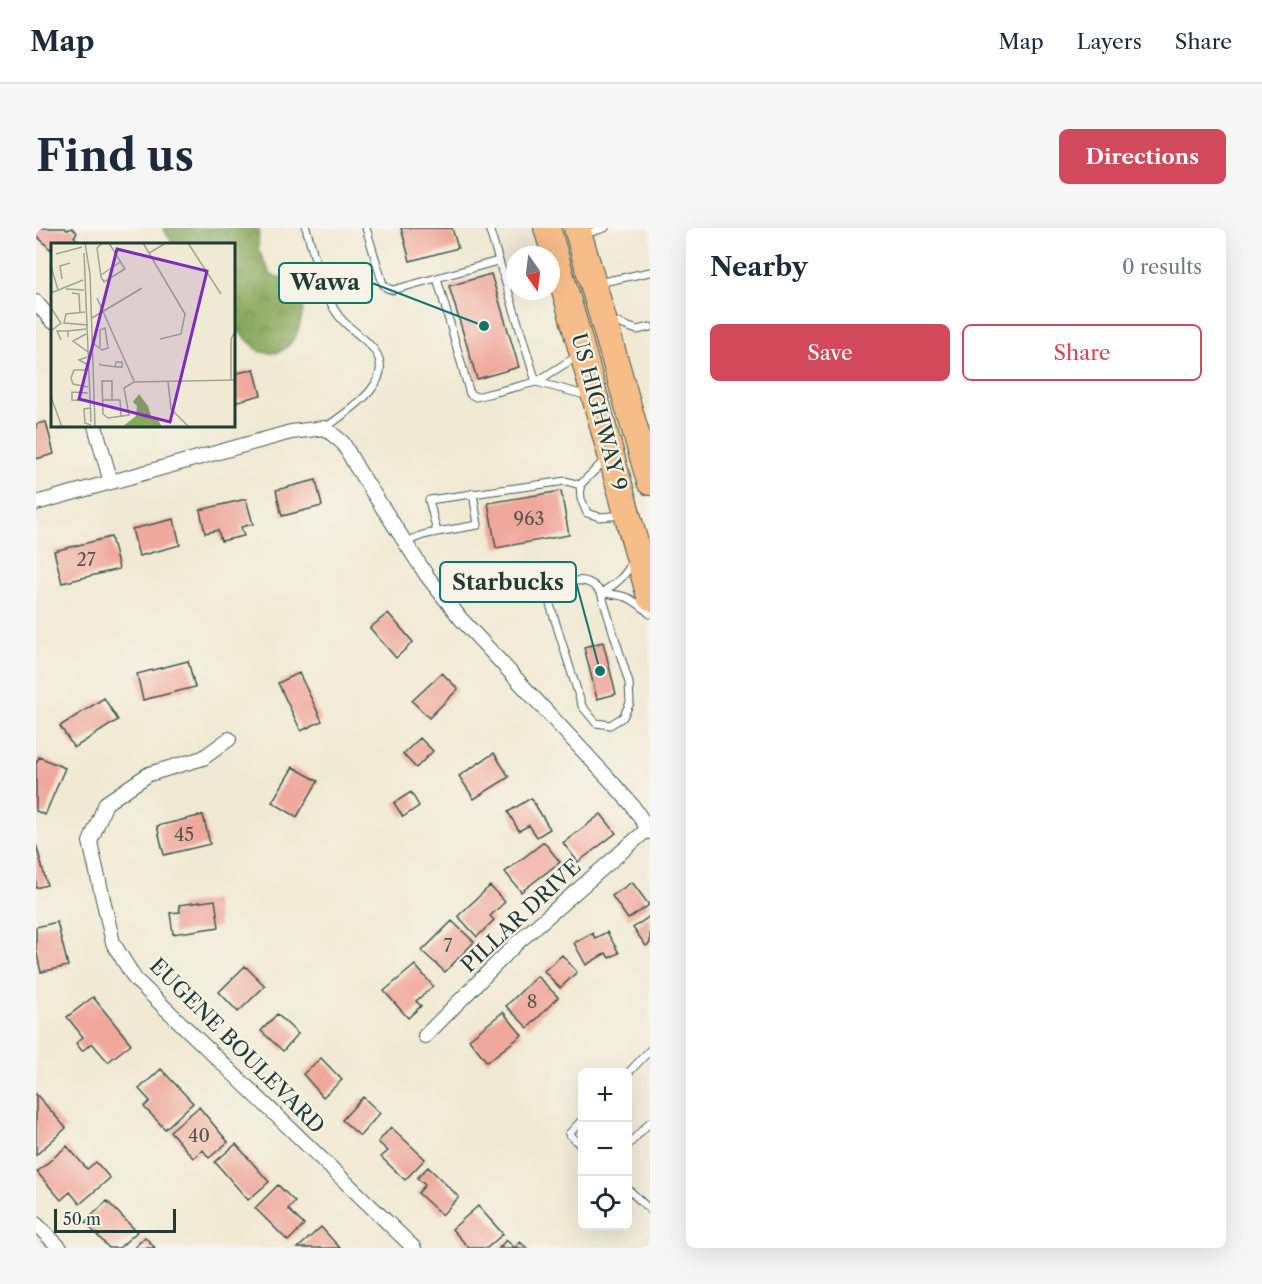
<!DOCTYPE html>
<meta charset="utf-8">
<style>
body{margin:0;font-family:"Libre Caslon Text",serif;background:#f6f6f7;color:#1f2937}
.controls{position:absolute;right:18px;bottom:18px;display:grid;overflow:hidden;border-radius:9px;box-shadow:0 6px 24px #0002}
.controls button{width:54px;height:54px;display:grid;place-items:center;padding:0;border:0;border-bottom:2px solid #e0e1e3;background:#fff;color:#1f2937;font:30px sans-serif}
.compass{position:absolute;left:470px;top:18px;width:54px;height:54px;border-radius:50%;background:#fff;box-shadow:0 6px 24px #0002;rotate:166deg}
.scale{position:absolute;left:18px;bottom:15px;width:122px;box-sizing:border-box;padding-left:6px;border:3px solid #1f3d34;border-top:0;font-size:16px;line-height:21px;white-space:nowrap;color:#1f3d34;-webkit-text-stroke:4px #f7f3e8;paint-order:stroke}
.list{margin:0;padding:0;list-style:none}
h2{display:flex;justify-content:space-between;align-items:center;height:78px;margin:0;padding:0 24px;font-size:26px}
h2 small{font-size:20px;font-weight:400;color:#747a83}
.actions{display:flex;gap:12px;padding:18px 24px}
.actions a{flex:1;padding:14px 0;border:2px solid #d1495b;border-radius:9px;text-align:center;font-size:21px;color:#d1495b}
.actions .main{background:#d1495b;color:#fff}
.icon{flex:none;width:33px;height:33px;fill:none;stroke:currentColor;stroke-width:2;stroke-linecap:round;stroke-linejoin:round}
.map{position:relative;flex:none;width:614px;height:1020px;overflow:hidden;border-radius:9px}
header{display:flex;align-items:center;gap:36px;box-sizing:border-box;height:84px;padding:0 30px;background:#fff;border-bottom:2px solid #e0e1e3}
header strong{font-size:28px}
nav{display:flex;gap:33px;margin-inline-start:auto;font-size:21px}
.intro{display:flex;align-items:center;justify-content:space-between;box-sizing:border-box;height:144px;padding:0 36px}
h1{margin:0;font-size:42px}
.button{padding:15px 27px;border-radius:9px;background:#d1495b;color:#fff;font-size:21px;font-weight:700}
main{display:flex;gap:36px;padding:0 36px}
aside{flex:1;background:#fff;border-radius:9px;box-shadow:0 6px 24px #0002}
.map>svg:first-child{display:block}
.forest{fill:url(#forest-crowns);stroke:#547348;stroke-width:1.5}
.building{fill:#f0a89d}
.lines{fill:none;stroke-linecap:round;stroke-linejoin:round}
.lane-casing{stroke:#3e574c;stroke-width:9}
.street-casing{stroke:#3e574c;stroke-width:16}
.highway-casing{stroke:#3e574c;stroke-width:28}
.lane{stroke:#fff;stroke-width:7}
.street{stroke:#fff;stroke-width:14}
.highway{stroke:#f7bd88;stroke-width:26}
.labels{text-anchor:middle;stroke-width:4.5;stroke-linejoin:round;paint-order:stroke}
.number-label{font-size:18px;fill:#53584e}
.street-label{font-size:21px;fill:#1f3d34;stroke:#f7f3e8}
.inset-road{fill:none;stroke:#9ca594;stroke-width:1.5}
.view{fill:#7b2cbf;fill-opacity:0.15;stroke:#7b2cbf;stroke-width:3}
.inset-edge{fill:none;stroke:#1f3d34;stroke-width:3}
.leader{fill:none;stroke:#0f766e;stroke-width:2}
.callout-dot{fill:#0f766e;stroke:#f7f3e8;stroke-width:2}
.callout{fill:#f7f3e8;stroke:#0f766e;stroke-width:2}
.callout-label{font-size:22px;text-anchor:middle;font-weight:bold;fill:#1f3d34}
</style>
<header>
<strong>Map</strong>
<nav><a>Map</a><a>Layers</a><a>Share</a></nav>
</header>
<div class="intro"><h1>Find us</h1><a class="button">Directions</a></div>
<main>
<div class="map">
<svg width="614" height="1020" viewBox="0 0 614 1020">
<defs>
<pattern id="forest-crowns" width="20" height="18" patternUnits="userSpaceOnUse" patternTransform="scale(1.5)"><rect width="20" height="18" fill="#89a95d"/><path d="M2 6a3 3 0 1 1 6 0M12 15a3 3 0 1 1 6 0" fill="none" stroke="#6f8b4e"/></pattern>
</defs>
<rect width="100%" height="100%" fill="#f7f3e8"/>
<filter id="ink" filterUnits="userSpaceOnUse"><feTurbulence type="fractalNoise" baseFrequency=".0167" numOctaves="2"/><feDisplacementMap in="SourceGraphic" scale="12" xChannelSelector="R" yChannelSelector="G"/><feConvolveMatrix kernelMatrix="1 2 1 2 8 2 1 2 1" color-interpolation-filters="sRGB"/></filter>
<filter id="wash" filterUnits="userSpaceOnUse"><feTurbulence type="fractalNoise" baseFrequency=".008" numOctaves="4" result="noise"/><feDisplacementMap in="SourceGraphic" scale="24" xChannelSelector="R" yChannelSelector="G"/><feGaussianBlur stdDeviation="1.35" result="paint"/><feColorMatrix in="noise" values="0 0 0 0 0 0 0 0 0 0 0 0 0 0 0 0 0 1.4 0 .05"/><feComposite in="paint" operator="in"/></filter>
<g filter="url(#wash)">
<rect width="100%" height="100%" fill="#f0ead4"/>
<path class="forest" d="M127 0H223L222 21 235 47 254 53 269 66C267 86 264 115 243 124 238 126 230 124 224 124L198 99V16H137Z"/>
<g id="blocks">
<path class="building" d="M0 0H29L31 2 36 0 41 5 38 9 44 14 41 16H16L15 22 0 7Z
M365 0H416L422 20 374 33Z
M455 46 483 139 441 151 413 58Z
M218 141 225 167 198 174V146Z
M10 194 18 226 0 231V196Z
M280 252 286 278 246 288 240 262Z
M525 263 533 307 460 320 452 275Z
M210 271 217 296 205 299 208 308 185 313 182 302 169 305 164 282Z
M138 291 144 317 103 328 96 301Z
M75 309 83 341 26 355 18 323Z
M352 385 377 414 360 430 334 400Z
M567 414 580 466 561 471 548 419Z
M152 433 159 459 107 472 101 446Z
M263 445 286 493 265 503 242 455Z
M406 445 422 461 393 490 376 473Z
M68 470 82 492 38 520 24 498Z
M384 510 397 523 380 540 367 526Z
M458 525 473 549 438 571 423 548Z
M3 529 29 540 9 587 0 583V536Z
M257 539 282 553 261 589 236 574Z
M375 564 383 578 367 589 358 575Z
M495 570 514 601 501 609 493 597 483 603 472 584Z
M565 586 580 605 542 634 527 615Z
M167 587 174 616 128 627 121 598Z
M508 614 524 634 485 664 469 644Z
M0 616 11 657 0 660Z
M596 654 613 677 592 691 576 668Z
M454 658 469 674 454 688 458 692 441 709 422 688Z
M179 672 183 699 137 706 134 685 144 684 143 677Z
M614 688V715L610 718 597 700Z
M416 693 438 714 409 744 386 723Z
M21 694 32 738 5 744 0 722V699Z
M571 704 583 725 573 730 570 725 550 737 538 715 556 705 559 710Z
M526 727 541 744 524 760 508 743Z
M379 737 397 758 380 773 385 778 372 790 348 763Z
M209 738 229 758 202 784 183 764Z
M501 748 522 769 492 800 470 778Z
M57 769 95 816 72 834 56 815 46 823 40 815 47 809 31 789Z
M467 784 486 807 451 834 433 811Z
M241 786 262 806 247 823 225 803Z
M285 830 306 852 287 869 267 846Z
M125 841 157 875 129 901 108 879 114 873 103 861Z
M0 866 30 900 0 927Z
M327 869 344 885 324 908 306 892Z
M163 879 192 914 173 930 167 922 157 930 134 903Z
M355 899 389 931 369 952 345 929 352 923 342 914Z
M200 916 233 954 212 972 179 934Z
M31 918 51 941 60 934 74 950 44 976 34 964 25 972 1 944Z
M392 939 423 969 406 987 382 965 389 957 381 950Z
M242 957 259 974 252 981 268 997 252 1013 219 980Z
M71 973 101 1004 83 1020H73L49 994Z
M442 978 467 1006 451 1020H433L416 1001Z
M285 999 304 1020H262Z
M109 1009 119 1020H98Z
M470 1012 479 1020 484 1014 491 1020H463Z"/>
</g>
</g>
<g filter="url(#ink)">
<use href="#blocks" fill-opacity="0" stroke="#3e574c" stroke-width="1.5"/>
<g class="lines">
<defs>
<path id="lane" d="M270 0C279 28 285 63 302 87 312 101 329 109 339 123 361 155 310 184 289 200
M330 0 347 56 351 60 357 62 462 33
M549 6 569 0
M401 50 434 166 440 169 500 154 453 0
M562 55 614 44
M574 92 601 102 614 99
M543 127 500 154 553 168
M570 231 544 257 545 271 551 285 564 289 587 287
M437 265 442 297 401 304 393 272 530 253 544 257
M370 314 387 307 401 304
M565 365 593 455 594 475 587 489 574 497 560 495 546 478 512 370C527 354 549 343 565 365 589 367 596 369 614 386
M565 365C578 357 591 348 596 333
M407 368C453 340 466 352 512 370
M592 845 614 822
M546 892 533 906 546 919
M592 917 614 894
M592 961 614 982"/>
<path id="street" d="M0 74 16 93
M59 198 75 254
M0 275 255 204 289 200 307 215 321 240 391 348 425 391 574 552 596 577 614 604
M193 511 167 530 113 546 70 575 54 614 77 715 99 751 378 1020
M389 808 481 715 614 599
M0 996 24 1020"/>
<path id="highway" d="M511 0C547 123 580 246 614 369
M541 0 614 254"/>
</defs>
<use href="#lane" class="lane-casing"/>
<use href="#street" class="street-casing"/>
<use href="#highway" class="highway-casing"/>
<use href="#lane" class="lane"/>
<use href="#street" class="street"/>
<use href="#highway" class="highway"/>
</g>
</g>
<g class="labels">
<g class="number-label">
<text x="493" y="297">963</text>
<text x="50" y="338">27</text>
<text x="148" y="613">45</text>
<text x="412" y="724">7</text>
<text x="496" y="780">8</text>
<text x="163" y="914">40</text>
</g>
<g class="street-label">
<text transform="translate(563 184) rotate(75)" y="7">US HIGHWAY 9</text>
<text transform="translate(485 688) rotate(-43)" y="7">PILLAR DRIVE</text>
<text transform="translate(201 818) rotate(45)" y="7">EUGENE BOULEVARD</text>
</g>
</g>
<g transform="translate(15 15)">
<rect width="184" height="184" fill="#f0ead4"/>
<path d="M88 151 97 163 101 176 106 175 111 184H71L85 173 86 163 82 159Z" fill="#89a95d"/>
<path class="inset-road" d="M34 0 39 31 44 184M92 0 134 71 130 91 109 96M137 0 170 51M33 10 40 179M98 10 115 0M5 11 31 4M0 23 7 47M50 32 69 19M50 34 53 39 74 26 58 0M50 34 46 5 51 0M11 36 9 23 19 20M15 46 33 47M0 50 32 37M21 50 28 51 29 70M46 55 83 138M0 65 10 80 0 88M34 69 15 71 13 80 37 82M41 75 91 45M35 91 22 98 37 109M17 94V88L35 86M10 97 6 88H17M43 101 51 107 57 105 54 85 49 87V104M36 114 28 117 37 122M48 121 50 122 66 124H71V119H65L64 124M180 137V96L185 87M117 139 120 166 138 184M37 144 22 141 20 135 23 127H38M37 150 21 149V157L39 158M0 154 11 184M52 157H69L70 174M61 157V138H51L52 171 57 175 78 172 73 145 83 139 185 137M39 165 33 166 34 180 40 182M152 184H185"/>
<path class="view" d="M66 6 156 28 119 179 28 156Z"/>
<rect width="184" height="184" class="inset-edge"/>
</g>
<path class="leader" d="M448 98L336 55M564 443L540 354"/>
<g class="callout-dot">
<circle cx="448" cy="98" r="6"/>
<circle cx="564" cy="443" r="6"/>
</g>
<g class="callout">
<rect x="243" y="35" width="93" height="40" rx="6"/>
<rect x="404" y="334" width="136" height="40" rx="6"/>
</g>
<g class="callout-label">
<text x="289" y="62">Wawa</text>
<text x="472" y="362">Starbucks</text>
</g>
</svg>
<div class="controls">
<button>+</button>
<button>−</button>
<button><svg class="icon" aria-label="locate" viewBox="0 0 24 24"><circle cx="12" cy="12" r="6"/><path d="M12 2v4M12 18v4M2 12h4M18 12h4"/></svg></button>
</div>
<svg class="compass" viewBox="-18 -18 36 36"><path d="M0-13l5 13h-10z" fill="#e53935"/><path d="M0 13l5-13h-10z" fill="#747a83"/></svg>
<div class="scale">50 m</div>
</div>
<aside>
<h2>Nearby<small>0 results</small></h2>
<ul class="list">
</ul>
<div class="actions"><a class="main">Save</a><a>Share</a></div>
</aside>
</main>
